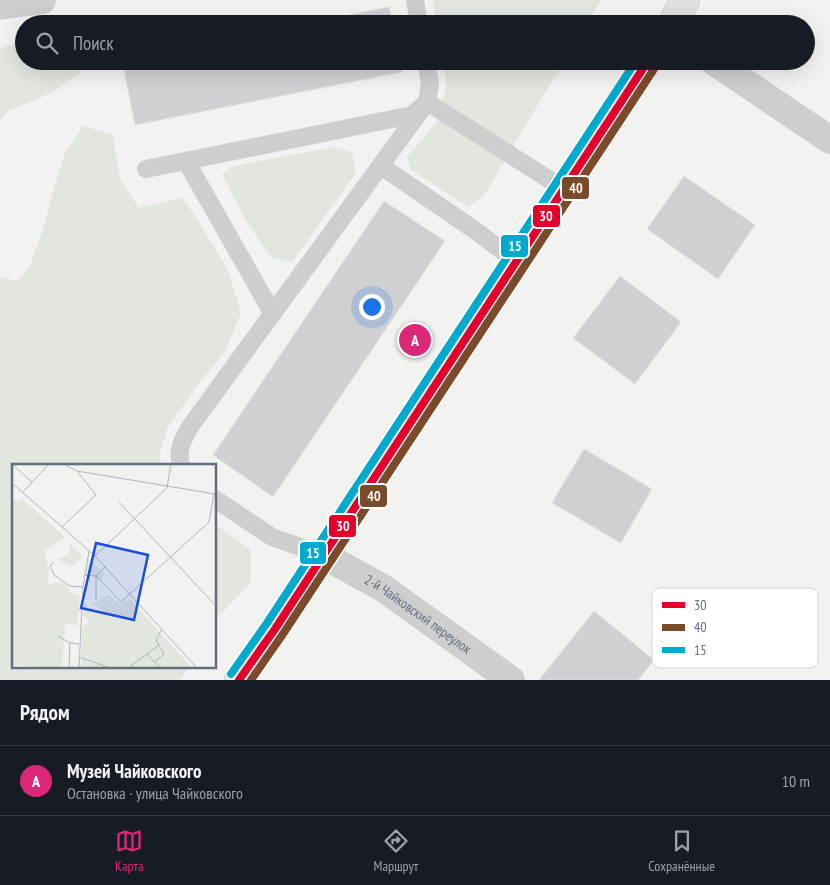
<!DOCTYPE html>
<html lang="ru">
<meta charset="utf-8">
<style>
body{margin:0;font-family:"PT Sans Narrow",sans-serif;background:#242831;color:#f1f3f6}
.you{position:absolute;left:371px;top:306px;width:18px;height:18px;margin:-12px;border:4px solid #fff;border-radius:50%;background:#1a73e8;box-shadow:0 0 0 8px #1a73e833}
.badge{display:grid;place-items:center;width:32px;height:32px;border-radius:50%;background:#db2777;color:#fff;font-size:16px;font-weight:700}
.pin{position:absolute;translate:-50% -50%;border:2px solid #fff;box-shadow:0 1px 5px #0006}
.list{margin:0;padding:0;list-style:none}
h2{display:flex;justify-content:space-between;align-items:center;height:65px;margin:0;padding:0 20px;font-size:21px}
h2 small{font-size:16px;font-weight:400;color:#9ea1a6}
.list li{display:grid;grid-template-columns:32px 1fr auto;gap:15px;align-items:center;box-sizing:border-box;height:70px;padding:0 20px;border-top:1px solid #363941}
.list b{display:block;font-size:19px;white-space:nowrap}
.list p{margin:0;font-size:16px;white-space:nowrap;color:#9ea1a6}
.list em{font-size:16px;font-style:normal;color:#9ea1a6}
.icon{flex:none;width:28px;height:28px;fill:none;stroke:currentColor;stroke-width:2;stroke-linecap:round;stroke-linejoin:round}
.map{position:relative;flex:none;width:830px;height:680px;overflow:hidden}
.search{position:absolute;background:#171b24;box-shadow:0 5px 20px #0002;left:15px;right:15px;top:15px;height:55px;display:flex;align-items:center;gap:12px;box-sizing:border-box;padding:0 18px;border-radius:28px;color:#9ea1a6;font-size:19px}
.sheet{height:135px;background:#171b24}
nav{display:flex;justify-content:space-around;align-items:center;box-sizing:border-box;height:70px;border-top:1px solid #363941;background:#171b24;font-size:14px;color:#9ea1a6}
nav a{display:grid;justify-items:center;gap:2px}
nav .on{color:#db2777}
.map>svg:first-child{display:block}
.green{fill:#e1e6df}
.building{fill:#cfd0d1;stroke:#e2e2e1}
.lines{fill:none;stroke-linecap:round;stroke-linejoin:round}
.secondary-casing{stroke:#cfd0d0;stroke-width:30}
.lane{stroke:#cdcece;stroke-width:18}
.street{stroke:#cdcece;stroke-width:28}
.secondary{stroke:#e0e0e1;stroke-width:28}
.bus-1-casing{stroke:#fff;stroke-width:11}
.bus-2-casing{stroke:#fff;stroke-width:11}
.bus-3-casing{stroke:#fff;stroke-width:11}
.bus-1{stroke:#e4002b;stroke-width:8}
.bus-2{stroke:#7a4b2a;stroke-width:8}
.bus-3{stroke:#00a9ce;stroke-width:8}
.labels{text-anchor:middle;stroke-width:5;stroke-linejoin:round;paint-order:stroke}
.street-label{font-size:14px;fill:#636e81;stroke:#fff}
.inset-road{fill:none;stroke:#b0b6bd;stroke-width:1}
.view{fill:#1d4ed8;fill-opacity:0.15;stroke:#1d4ed8;stroke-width:2.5}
.inset-edge{fill:none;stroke:#636e81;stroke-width:2.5}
.key{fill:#fff;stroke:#d0d4d9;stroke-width:1}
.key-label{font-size:14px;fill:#636e81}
.line-badge{stroke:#fff;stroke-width:2}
.badge-label{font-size:14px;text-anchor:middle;font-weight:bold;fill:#fff}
</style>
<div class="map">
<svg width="830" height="680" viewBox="0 0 830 680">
<rect width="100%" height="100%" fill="#f2f3f1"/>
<path class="green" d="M433 0H601L586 24H437Z
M24 44V61H80L79 73 52 93 8 111 0 120V49L9 45Z
M444 61H564L483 197 468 207 411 170 407 157 436 123 446 88Z
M83 126 113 135 120 179 139 208 182 198 193 213 227 268 232 283 241 313 226 350 196 387 167 429 159 457 163 465H14V666H190L180 680H0V277L16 281 29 268 43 229 54 188 65 153Z
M334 147 352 152 356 173 292 262 271 258 245 219 222 174 233 166Z
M215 524 251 550V582L225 610 215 616Z"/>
<path class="building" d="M389 7 393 24H304Z
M122 61H400L402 72 135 125Z
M684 176 755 225 718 279 647 229Z
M384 201 445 241 273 497 213 455Z
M620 276 681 322 635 384 573 338Z
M584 449 652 489 621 543 552 503Z
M594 611 654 660 638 680H539Z"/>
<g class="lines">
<defs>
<path id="secondary" d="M672 24 685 0
M239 680 275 629 648 61"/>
</defs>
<use href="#secondary" class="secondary-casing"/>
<path class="lane" d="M415 0 419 24
M186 161 273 314
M381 166 476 231 517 262
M146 169 412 115 427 102 430 83 426 61
M181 465C176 450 184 437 192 424L427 102 564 189
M215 499 272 537 323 555"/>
<g class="street">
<path d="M0 6 42 0"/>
<path d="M713 61 830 140"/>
<path id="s1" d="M323 555 383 588 511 680"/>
</g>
<use href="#secondary" class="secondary"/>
<defs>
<path id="bus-1" d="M239 680 275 629 648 61"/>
<path id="bus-2" d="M251 680 283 634 656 66"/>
<path id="bus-3" d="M231 674 267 623 636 61"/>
</defs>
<use href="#bus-1" class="bus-1-casing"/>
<use href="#bus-2" class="bus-2-casing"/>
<use href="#bus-3" class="bus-3-casing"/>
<use href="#bus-1" class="bus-1"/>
<use href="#bus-2" class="bus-2"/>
<use href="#bus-3" class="bus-3"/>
</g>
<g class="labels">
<g class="street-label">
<text dy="5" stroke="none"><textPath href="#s1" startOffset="112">2-й Чайковский переулок</textPath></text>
</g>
</g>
<g transform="translate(12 464)">
<rect width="204" height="204" fill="#f2f3f1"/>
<path d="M0 34 6 37 10 35 53 73 32 88 37 105 36 120 50 118 56 121 57 128 68 132 65 162 53 159 50 204 0 201ZM58 79 71 93 59 103 45 95 57 91ZM77 95 93 110 89 115 74 109ZM97 131 107 140 118 135 180 204H69L70 164 77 157 71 151 73 139 79 148 89 150 90 146 80 140Z" fill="#e1e6df"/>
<path class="inset-road" d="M0 0 20 18M52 0 65 7 203 30M0 19 83 92 185 204M11 28 37 0M107 38 204 142M50 63 84 31 65 7M83 92 155 24 159 0M42 98 38 102 42 111 58 122 71 123M93 103 84 112 109 138 197 58 202 30M72 111 84 112V136M46 172 58 179 67 180M135 190 148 204M67 193 98 204M142 198 152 190 144 176 150 165M57 204 58 179M67 204 71 123 77 87M116 204 147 181"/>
<path class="view" d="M84 79 136 91 122 156 69 144Z"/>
<rect width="204" height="204" class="inset-edge"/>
</g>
<rect x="652" y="588" width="166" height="80" rx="8" class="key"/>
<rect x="662" y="602" width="23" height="6" fill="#e4002b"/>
<rect x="662" y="624" width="23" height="7" fill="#7a4b2a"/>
<rect x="662" y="647" width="23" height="6" fill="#00a9ce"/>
<g class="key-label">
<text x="694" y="610">30</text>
<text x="694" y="632">40</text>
<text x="694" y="655">15</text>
</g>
<g class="line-badge">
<rect x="561" y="176" width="29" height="24" rx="5" fill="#7a4b2a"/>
<rect x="532" y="204" width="29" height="24" rx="5" fill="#e4002b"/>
<rect x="500" y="234" width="29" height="24" rx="5" fill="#00a9ce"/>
<rect x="359" y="484" width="29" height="24" rx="5" fill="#7a4b2a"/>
<rect x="328" y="514" width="29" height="24" rx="5" fill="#e4002b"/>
<rect x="299" y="541" width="28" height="24" rx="5" fill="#00a9ce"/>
</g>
<g class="badge-label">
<text x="576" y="193">40</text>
<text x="546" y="221">30</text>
<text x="515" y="251">15</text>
<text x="374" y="501">40</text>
<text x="343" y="531">30</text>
<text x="313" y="558">15</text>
</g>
</svg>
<div class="you"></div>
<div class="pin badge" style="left:415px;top:340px">A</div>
<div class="search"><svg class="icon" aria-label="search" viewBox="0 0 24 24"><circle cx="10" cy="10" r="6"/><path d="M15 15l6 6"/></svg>Поиск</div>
</div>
<section class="sheet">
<h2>Рядом<small></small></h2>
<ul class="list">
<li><span class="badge">A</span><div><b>Музей Чайковского</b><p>Остановка · улица Чайковского</p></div><em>10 m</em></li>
</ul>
</section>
<nav>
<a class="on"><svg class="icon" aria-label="map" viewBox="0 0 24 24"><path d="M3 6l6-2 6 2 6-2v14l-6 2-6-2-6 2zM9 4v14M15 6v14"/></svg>Карта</a>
<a><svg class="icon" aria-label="directions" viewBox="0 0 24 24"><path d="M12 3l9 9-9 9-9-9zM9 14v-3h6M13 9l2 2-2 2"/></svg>Маршрут</a>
<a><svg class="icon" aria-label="saved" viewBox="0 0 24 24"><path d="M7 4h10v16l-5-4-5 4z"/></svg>Сохранённые</a>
</nav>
